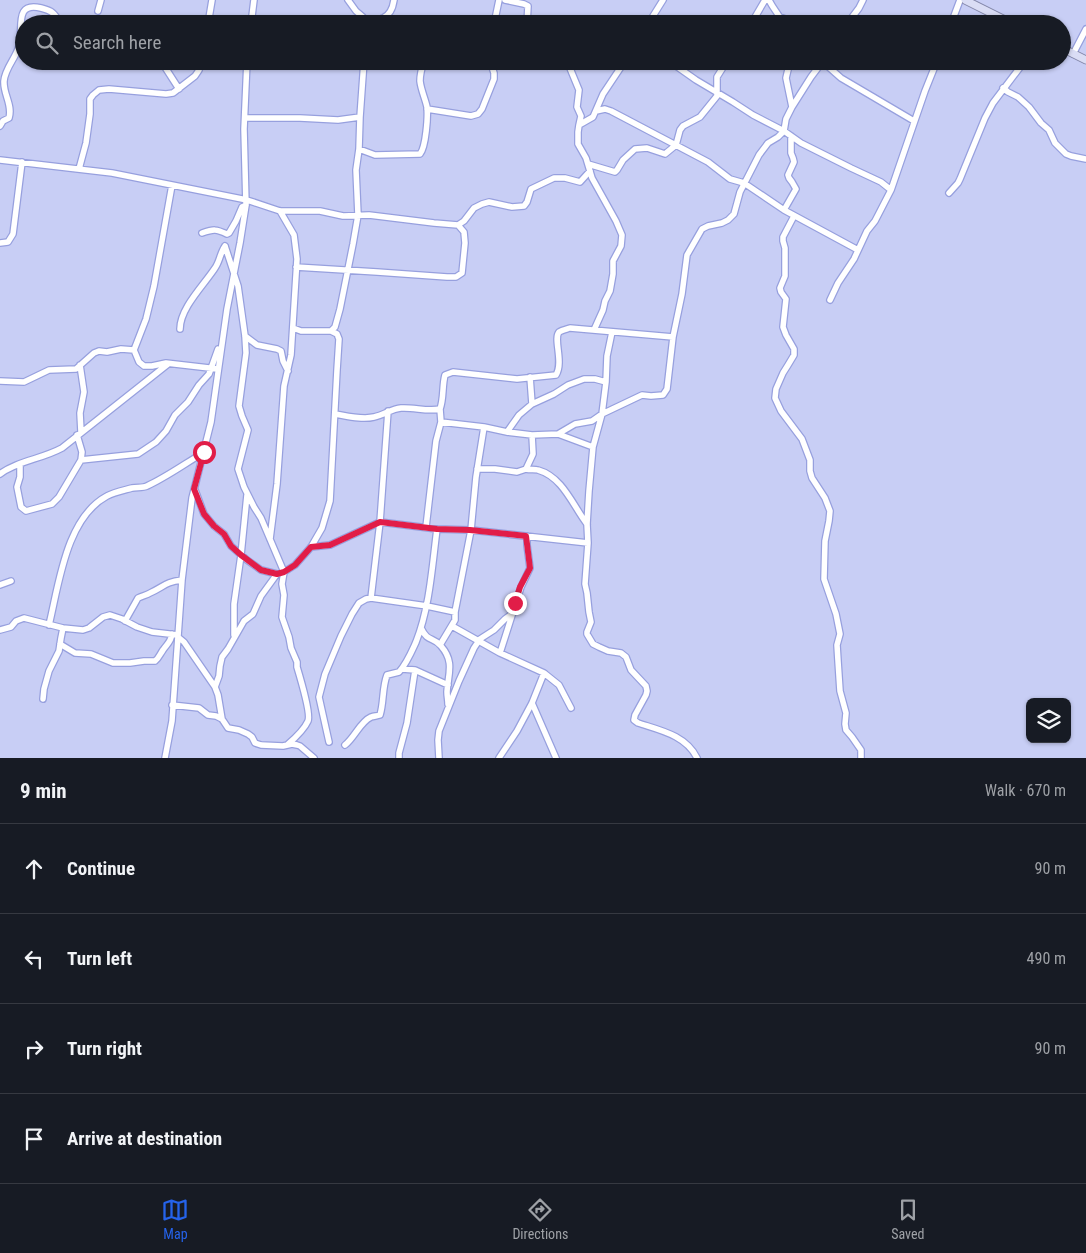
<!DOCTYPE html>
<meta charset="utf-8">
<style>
body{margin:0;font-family:"Roboto Condensed",sans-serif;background:#242831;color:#f1f3f6}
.controls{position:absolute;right:15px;bottom:15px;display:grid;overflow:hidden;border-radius:8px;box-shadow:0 1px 4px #0004}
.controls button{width:45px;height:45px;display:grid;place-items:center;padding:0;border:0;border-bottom:1px solid #363941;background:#171b24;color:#f1f3f6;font:25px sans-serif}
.stop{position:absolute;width:15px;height:15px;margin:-11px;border:4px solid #e11d48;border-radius:50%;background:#fff}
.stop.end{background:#e11d48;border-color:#fff;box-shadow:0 1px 5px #0008}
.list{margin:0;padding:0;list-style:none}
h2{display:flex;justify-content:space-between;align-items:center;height:65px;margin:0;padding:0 20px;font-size:21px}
h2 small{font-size:16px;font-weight:400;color:#9ea1a6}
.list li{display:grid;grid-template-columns:32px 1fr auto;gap:15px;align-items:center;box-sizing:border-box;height:90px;padding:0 20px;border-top:1px solid #363941}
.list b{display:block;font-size:19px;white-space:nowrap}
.list em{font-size:16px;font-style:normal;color:#9ea1a6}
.icon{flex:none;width:28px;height:28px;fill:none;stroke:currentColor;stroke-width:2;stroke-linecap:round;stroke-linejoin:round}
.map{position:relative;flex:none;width:1086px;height:758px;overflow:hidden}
.search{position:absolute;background:#171b24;box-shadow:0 1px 4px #0004;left:15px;right:15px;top:15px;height:55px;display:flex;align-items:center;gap:12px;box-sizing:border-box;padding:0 18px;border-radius:28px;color:#9ea1a6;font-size:19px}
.sheet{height:425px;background:#171b24}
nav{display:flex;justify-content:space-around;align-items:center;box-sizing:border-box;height:70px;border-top:1px solid #363941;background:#171b24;font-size:14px;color:#9ea1a6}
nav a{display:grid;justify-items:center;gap:2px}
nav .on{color:#2563eb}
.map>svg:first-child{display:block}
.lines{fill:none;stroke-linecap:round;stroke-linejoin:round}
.minor-casing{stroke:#97a0de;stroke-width:8}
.major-casing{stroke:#8387a9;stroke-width:9}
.minor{stroke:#fff;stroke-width:5.5}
.major{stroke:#daddf5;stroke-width:7}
.route{stroke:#e11d48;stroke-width:6}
</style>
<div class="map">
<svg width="1086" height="758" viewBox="0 0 1086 758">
<rect width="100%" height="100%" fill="#c8cef5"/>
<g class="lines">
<defs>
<path id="minor" d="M348 0 356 11 363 17 367 24
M505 0 524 4 528 6 527 24
M769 0C773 9 780 15 783 24
M98 11 101 0
M780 17 799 24
M208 24 212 0
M251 24 254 0
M371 24C376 20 378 20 383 18 390 15 393 7 394 0
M494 24 499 0
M649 24 653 16 663 0
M751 24 765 0
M847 24 859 8 863 0
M951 24 960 0
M1073 54 1086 29
M161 61 179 89
M567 61 579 90 577 107 581 116 579 125
M669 61 696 80 733 102 753 115 784 131 801 143 851 168 881 182 891 190 875 221 867 231 854 259 838 283 830 300
M823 62 841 78 914 121
M1003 88 1008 92 1018 97 1029 107 1041 123 1049 130 1055 143 1066 154 1071 156 1086 159
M792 107 811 77 823 61
M427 109 471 116 478 114 482 109 494 79V73L490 61
M596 111 605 109 611 111 708 162 730 179 744 183 784 210 858 250
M245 118H300L338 120 360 117
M0 126 3 121 9 118C13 105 3 94 4 81 5 68 16 58 19 46 24 30 13 1 41 8 53 11 54 13 61 24
M359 149 375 155 420 154C426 147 428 116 427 107 425 98 421 90 420 81 420 74 422 67 424 61
M0 160 112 173 247 200 280 211H320L343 216 369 215 434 223 458 225 464 221 474 208 482 204 489 202 512 207 524 206 527 202 531 189 554 178H565L580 182 590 171
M588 164 615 172 617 170 623 160 635 149 647 148 665 154 676 145 680 130 683 126 700 117 717 96V77L727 61
M79 169 86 143 90 114V99L93 95 99 90 109 89 166 94 173 93 195 76 199 70 202 61
M172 185 154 286 146 319 134 350 139 362 144 366H152L166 363 218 369
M891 190 925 91 937 61
M949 193 958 183 960 179 985 118 993 103 1021 66 1023 61
M784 210 796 189 792 182 789 178 788 175 794 162 793 158 791 153V136
M794 216 783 237V241L785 248V276L780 288 781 292 786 299 783 327 786 335 794 349V355L788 365 783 373 776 389 775 398 781 411 802 439 810 460V471L812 478 825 498 830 511 829 521 825 541 824 579 836 614 840 634 837 645 838 661 840 691 846 713 845 724 846 730 852 737 861 750V758
M202 233C214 229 216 229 227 234L229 233 236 221 242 207 246 205
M0 243 8 242 13 234 22 162
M225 246 238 286 245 336 246 353 239 406 242 416 248 430 238 469 244 487 254 507 261 518 284 572 282 584 284 595 282 617 289 637 291 648 297 662V667C300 677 311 714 308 721 304 730 294 739 287 745
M296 267 377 272 447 277H456L462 273 465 243 464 232 458 225
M180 329C180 308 204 285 215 268 220 261 220 253 225 246
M594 330 603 310 605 301 610 291 613 274V261L621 246 622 235 616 221 592 178 586 158 578 144V132L579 125 593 117 603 94 625 61
M331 331 335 327 340 309 353 244 358 215 356 170 359 149 360 117 364 61
M612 332 607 356 606 382 602 414 593 447 589 491 587 524 588 543 585 584 587 593 589 612 591 622 587 632V634L593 644 599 647 608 651 621 653 626 657 631 670 646 686 647 691 646 695 635 715 634 720 638 723C659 730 686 735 697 758
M245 336 257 345 277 349 281 351 283 361 288 371
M80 365 84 392 80 413 81 432
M0 381 24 382 49 370 76 369 94 353 99 351 107 352 121 349 134 350
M532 404 554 394 568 385 584 379H595L606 382
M335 414C347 416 362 420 374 417 384 415 391 409 401 408 414 407 428 412 440 409 444 398 442 386 445 375L453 372 517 379 556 375C564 362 553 339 559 332 562 330 567 329 570 328L673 337
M441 422 484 427 507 432 532 435 558 434 593 447
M507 432 519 415 532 404 530 377
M558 434 575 424 592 421 602 414 642 395 651 396 663 395 667 389 673 337 682 294 687 255 702 229 708 226 722 223 728 220 734 214 740 192 759 155 768 143 778 137 784 131 786 119 792 107 786 78 790 61
M81 460 138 454 156 442 166 431 175 415 188 402 199 385 209 374 218 349
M20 464V477L17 487 21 507 26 511 52 504 59 497 81 460 82 452 77 435
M477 469H495L517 472 526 469 533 454 532 435
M526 469C530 470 535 469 538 470 563 477 573 506 587 524
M0 474C17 461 42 459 62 448L168 364
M195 490 204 514 214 526 224 534 231 546 247 560 261 570 277 574
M426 527 436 441 441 422 440 409
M270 539 277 484 284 386 291 355 297 259 294 235 280 211
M311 547 330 545 380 522 437 529 471 530 588 543
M0 585 11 581
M371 598 380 522 388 411
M125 621 138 598C142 596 147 595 150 593 165 586 165 582 182 580
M49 625C59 584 66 518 107 496 114 492 125 490 132 488 137 487 143 488 147 486 165 478 186 463 203 453
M452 626 500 653 544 673 559 685 571 708
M421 628C428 643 433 636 441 646 455 662 448 674 447 692 447 696 448 700 448 704
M0 630 11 627 16 621 24 618 63 628 83 630 89 628 103 617 110 615 122 619 137 627 152 632 178 635
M234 635V604L241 555 247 495
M178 637 184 642 215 687 218 695 222 719
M60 644 75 653 91 654 113 663H130L144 661H155C159 658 160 654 163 650 167 644 171 642 172 634
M440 645 455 620V612L471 530 476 477 484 427
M500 653 521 587 530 568 527 545V536
M402 669 415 670 448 685
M215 687 219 676 220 666 222 657 228 649 244 621 253 614 261 596 277 574 284 572 295 565 311 547 322 528 330 501 337 370 339 339 337 334 331 331H301L293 328
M43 699 44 689 49 671 59 651 61 638 63 628
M532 703 556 758
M172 705 199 708 208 715 216 716 222 719 228 728 239 730 248 734 252 737 255 743 261 745 283 746 292 744 297 745 300 746 314 758
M329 742 319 697 325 674 341 636 352 614 359 603 366 599 371 598 427 606 455 612
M345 745C355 737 360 722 371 717 374 716 377 716 380 715 384 702 382 688 387 675L399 672C407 663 411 653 416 642 430 606 432 567 437 529
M165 758 172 721 182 580 192 498 211 422 227 309 240 243 246 205 244 129 247 61
M399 758V753L407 723 415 670
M439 758 438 740 439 731 459 681 474 648 480 639 494 630 505 619 512 614
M499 758 517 731 532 703 544 673"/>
<path id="major" d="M965 0 1013 24
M1062 48 1086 60"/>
</defs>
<use href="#minor" class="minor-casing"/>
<use href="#major" class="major-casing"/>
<use href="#minor" class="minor"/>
<use href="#major" class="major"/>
</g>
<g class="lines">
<path class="route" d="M204 452 194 489 204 514 214 526 224 534 231 546 241 555 261 570 277 574 284 572 295 565 311 547 330 545 380 522 437 529 470 530 526 536 530 568 520 587 515 603"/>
</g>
</svg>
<div class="controls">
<button><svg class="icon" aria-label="layers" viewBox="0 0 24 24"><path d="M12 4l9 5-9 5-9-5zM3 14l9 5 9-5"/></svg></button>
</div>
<div class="stop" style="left:204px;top:452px"></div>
<div class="stop end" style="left:515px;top:603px"></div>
<div class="search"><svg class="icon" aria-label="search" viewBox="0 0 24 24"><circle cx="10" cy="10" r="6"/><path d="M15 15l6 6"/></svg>Search here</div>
</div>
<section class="sheet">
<h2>9 min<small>Walk · 670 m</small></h2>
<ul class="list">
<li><svg class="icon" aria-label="ahead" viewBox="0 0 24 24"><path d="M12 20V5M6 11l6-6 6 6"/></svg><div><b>Continue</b></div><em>90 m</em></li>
<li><svg class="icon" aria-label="left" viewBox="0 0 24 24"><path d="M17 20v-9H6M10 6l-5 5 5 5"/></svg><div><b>Turn left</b></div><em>490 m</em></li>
<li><svg class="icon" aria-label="right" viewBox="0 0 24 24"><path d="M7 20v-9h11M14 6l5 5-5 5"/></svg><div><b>Turn right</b></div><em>90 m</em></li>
<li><svg class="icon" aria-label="arrive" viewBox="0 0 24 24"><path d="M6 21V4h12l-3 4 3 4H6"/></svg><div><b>Arrive at destination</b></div></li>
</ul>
</section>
<nav>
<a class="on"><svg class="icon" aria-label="map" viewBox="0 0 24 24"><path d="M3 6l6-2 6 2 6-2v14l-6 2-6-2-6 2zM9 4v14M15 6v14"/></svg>Map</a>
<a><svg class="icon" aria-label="directions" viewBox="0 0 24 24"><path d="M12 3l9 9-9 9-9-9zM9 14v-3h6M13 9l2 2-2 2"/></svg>Directions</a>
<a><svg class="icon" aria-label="saved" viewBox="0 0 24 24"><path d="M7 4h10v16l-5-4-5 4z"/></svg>Saved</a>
</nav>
